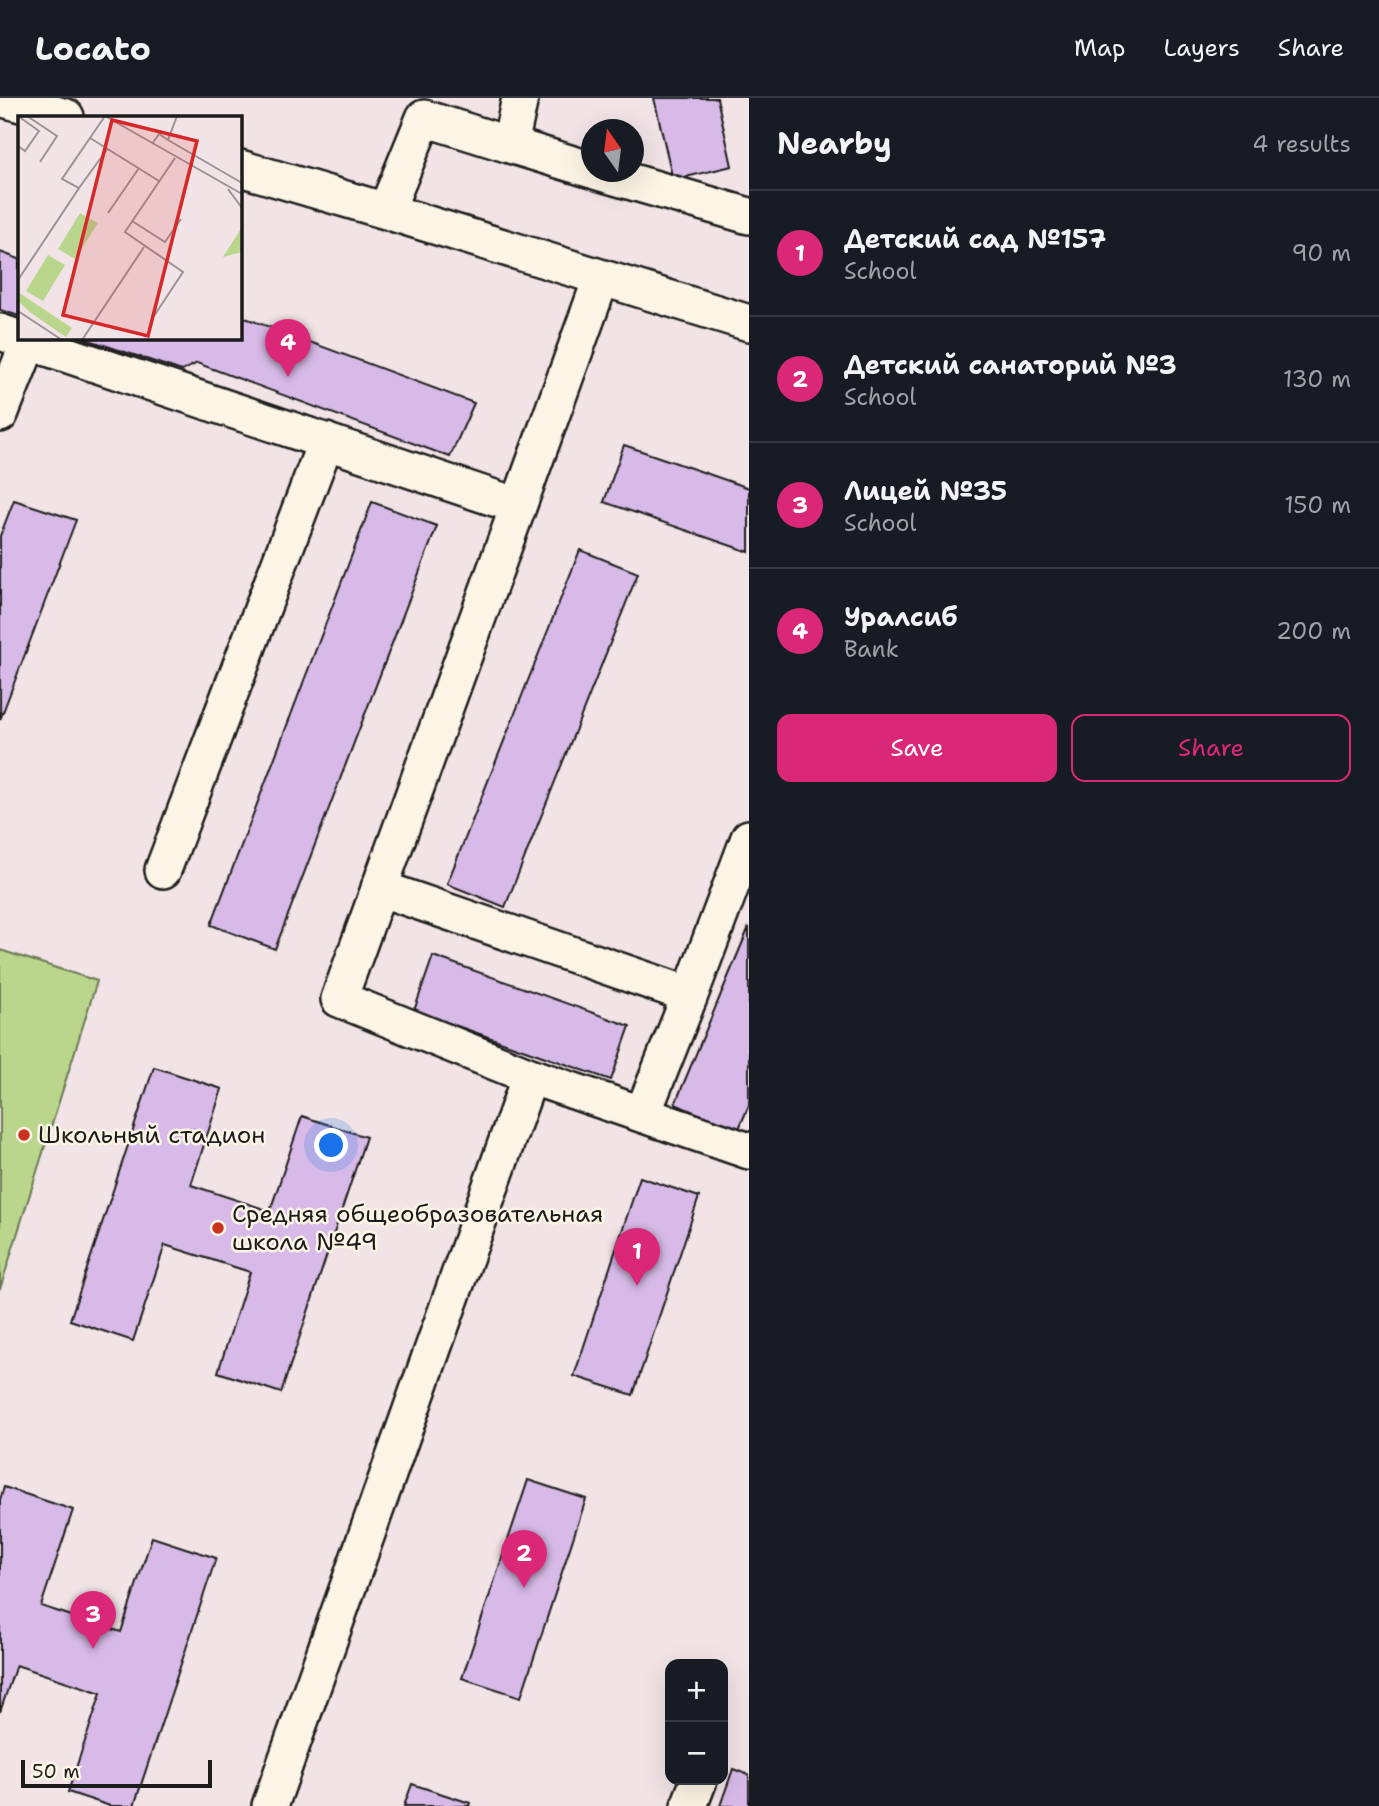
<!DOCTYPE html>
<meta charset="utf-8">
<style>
body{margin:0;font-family:"Shantell Sans",sans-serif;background:#20242c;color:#f1f3f6}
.controls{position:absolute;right:21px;bottom:21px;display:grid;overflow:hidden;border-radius:14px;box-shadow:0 7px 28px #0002}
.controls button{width:63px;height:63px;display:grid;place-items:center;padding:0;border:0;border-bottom:2px solid #363941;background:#171b24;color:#f1f3f6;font:35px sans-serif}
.compass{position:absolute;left:581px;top:21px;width:63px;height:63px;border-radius:50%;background:#171b24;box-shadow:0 7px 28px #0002;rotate:346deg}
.scale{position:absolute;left:21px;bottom:18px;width:191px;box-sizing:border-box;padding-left:7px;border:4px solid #1c1c1c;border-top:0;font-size:19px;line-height:24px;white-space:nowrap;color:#1c1c1c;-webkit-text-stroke:5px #fcf5e5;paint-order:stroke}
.you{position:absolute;left:332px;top:1048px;width:24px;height:24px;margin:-18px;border:5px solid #fff;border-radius:50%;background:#1a73e8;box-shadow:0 0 0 10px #1a73e833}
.badge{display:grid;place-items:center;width:46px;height:46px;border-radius:50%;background:#db2777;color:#fff;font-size:23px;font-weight:700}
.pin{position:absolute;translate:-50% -58px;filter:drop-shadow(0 2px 4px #0008)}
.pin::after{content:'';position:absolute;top:37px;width:24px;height:21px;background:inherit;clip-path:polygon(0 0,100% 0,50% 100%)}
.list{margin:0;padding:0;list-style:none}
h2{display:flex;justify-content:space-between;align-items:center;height:91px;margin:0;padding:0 28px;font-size:30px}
h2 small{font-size:23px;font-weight:400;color:#9ea1a6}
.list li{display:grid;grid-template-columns:46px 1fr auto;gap:21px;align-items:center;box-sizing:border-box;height:126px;padding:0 28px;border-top:2px solid #363941}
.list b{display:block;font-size:26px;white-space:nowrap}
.list p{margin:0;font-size:23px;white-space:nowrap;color:#9ea1a6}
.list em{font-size:23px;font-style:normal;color:#9ea1a6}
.actions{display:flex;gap:14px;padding:21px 28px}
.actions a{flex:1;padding:16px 0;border:2px solid #db2777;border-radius:14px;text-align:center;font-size:24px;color:#db2777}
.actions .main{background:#db2777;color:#fff}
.map{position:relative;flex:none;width:749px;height:1708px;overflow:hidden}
header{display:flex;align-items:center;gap:42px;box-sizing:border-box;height:98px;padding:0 35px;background:#171b24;border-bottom:2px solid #363941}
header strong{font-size:33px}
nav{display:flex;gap:38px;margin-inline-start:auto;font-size:24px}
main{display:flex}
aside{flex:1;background:#171b24}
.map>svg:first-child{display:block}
.green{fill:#bad68d;stroke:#6b7954;stroke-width:2}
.building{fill:#d7bae7;stroke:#1c1c1c;stroke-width:2}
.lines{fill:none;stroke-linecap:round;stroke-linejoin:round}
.minor-casing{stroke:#1c1c1c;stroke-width:40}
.minor{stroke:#fcf5e5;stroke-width:35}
.poi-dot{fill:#c8321e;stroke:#fcf5e5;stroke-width:2.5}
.labels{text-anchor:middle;stroke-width:5;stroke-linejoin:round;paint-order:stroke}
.poi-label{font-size:24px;fill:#1c1c1c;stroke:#fcf5e5;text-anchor:start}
.inset-road{fill:none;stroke:#9c9395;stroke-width:2}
.view{fill:#d62828;fill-opacity:0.15;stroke:#d62828;stroke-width:3.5}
.inset-edge{fill:none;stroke:#1c1c1c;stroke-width:3.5}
</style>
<header>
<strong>Locato</strong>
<nav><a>Map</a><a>Layers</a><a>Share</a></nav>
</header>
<main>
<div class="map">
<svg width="749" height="1708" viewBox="0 0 749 1708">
<rect width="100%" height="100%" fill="#f1e3e6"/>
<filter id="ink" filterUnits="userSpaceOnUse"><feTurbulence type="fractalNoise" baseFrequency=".0143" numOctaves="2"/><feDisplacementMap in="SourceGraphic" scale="14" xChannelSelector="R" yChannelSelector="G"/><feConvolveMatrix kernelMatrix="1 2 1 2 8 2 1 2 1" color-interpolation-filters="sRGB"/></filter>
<g filter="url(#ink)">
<path class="green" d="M0 852 97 883 0 1191Z"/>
<path class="building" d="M654 0H717L732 68 673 82Z
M0 154 19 161V218L0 212Z
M240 218 474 305 450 359 197 265 182 273 83 240H240Z
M624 347 749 390V454L604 404Z
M14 402 76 422 0 622V438Z
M372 404 437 428 275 851 211 827Z
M580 452 638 475 505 809 447 786Z
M749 829V1007L738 1033 675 1006Z
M433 858 630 928 611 982 414 913Z
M154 969 222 991 191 1087 270 1113 302 1018 366 1039 281 1295 218 1274 250 1174 165 1147 133 1243 70 1222Z
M640 1079 699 1099 633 1297 574 1278Z
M528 1382 586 1401 521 1599 462 1580Z
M4 1389 73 1412 41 1508 121 1534 152 1439 216 1460 134 1708H110L68 1694 101 1595 16 1567 0 1614V1402Z
M733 1671 749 1677V1708H720Z
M412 1686 470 1705 469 1708H404Z"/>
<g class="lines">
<defs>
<path id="minor" d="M0 0 66 19
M510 47 592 72
M240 70 386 113 749 225
M598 74 749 118
M386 113 424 20 510 47 520 0
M601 181 339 901 530 978 749 1053
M0 234 518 408
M0 316 29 243
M163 772 326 343
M379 790 690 897 749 740
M643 1015 690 897
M270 1708 530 978
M689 1708 699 1682"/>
</defs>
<use href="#minor" class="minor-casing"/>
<use href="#minor" class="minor"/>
</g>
</g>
<g class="poi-dot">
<circle cx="24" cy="1037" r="7"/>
<circle cx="218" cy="1130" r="7"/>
</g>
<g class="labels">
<g class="poi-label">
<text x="38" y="1045">Школьный стадион</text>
<text x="232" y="1124">Средняя общеобразовательная<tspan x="232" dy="28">школа №49</tspan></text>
</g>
</g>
<g transform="translate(18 18)">
<rect width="224" height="224" fill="#f1e3e6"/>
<path d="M62 97 80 107 57 143 40 133ZM224 111V136L205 141ZM30 139 47 149 25 185 8 175ZM0 176 54 212 48 221 13 197 0 185Z" fill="#bad68d"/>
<path class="inset-road" d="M9 0 39 20 22 46M87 0 224 78M72 22 141 65M150 24 224 67M134 28 141 18 150 24 159 0M0 30 7 35 21 15 0 0M61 72 90 32M210 73 224 92M90 97 121 52M114 105 147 126 163 103M0 164 61 72 44 63 87 0M0 195 44 224M136 200 165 156 107 116 157 42M64 224 126 131"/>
<path class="view" d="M94 4 179 25 130 220 45 199Z"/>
<rect width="224" height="224" class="inset-edge"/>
</g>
</svg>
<div class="controls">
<button>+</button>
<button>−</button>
</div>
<svg class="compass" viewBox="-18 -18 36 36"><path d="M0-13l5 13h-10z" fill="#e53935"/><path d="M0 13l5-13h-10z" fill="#9ea1a6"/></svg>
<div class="scale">50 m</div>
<div class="you"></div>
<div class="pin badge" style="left:637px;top:1188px">1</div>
<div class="pin badge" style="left:524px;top:1490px">2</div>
<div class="pin badge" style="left:93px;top:1551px">3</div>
<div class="pin badge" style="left:288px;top:279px">4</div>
</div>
<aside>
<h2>Nearby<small>4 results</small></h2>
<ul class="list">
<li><span class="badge">1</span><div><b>Детский сад №157</b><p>School</p></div><em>90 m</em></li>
<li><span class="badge">2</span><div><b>Детский санаторий №3</b><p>School</p></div><em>130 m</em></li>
<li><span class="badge">3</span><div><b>Лицей №35</b><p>School</p></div><em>150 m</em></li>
<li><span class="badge">4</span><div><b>Уралсиб</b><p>Bank</p></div><em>200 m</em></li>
</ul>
<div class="actions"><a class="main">Save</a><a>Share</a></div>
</aside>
</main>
